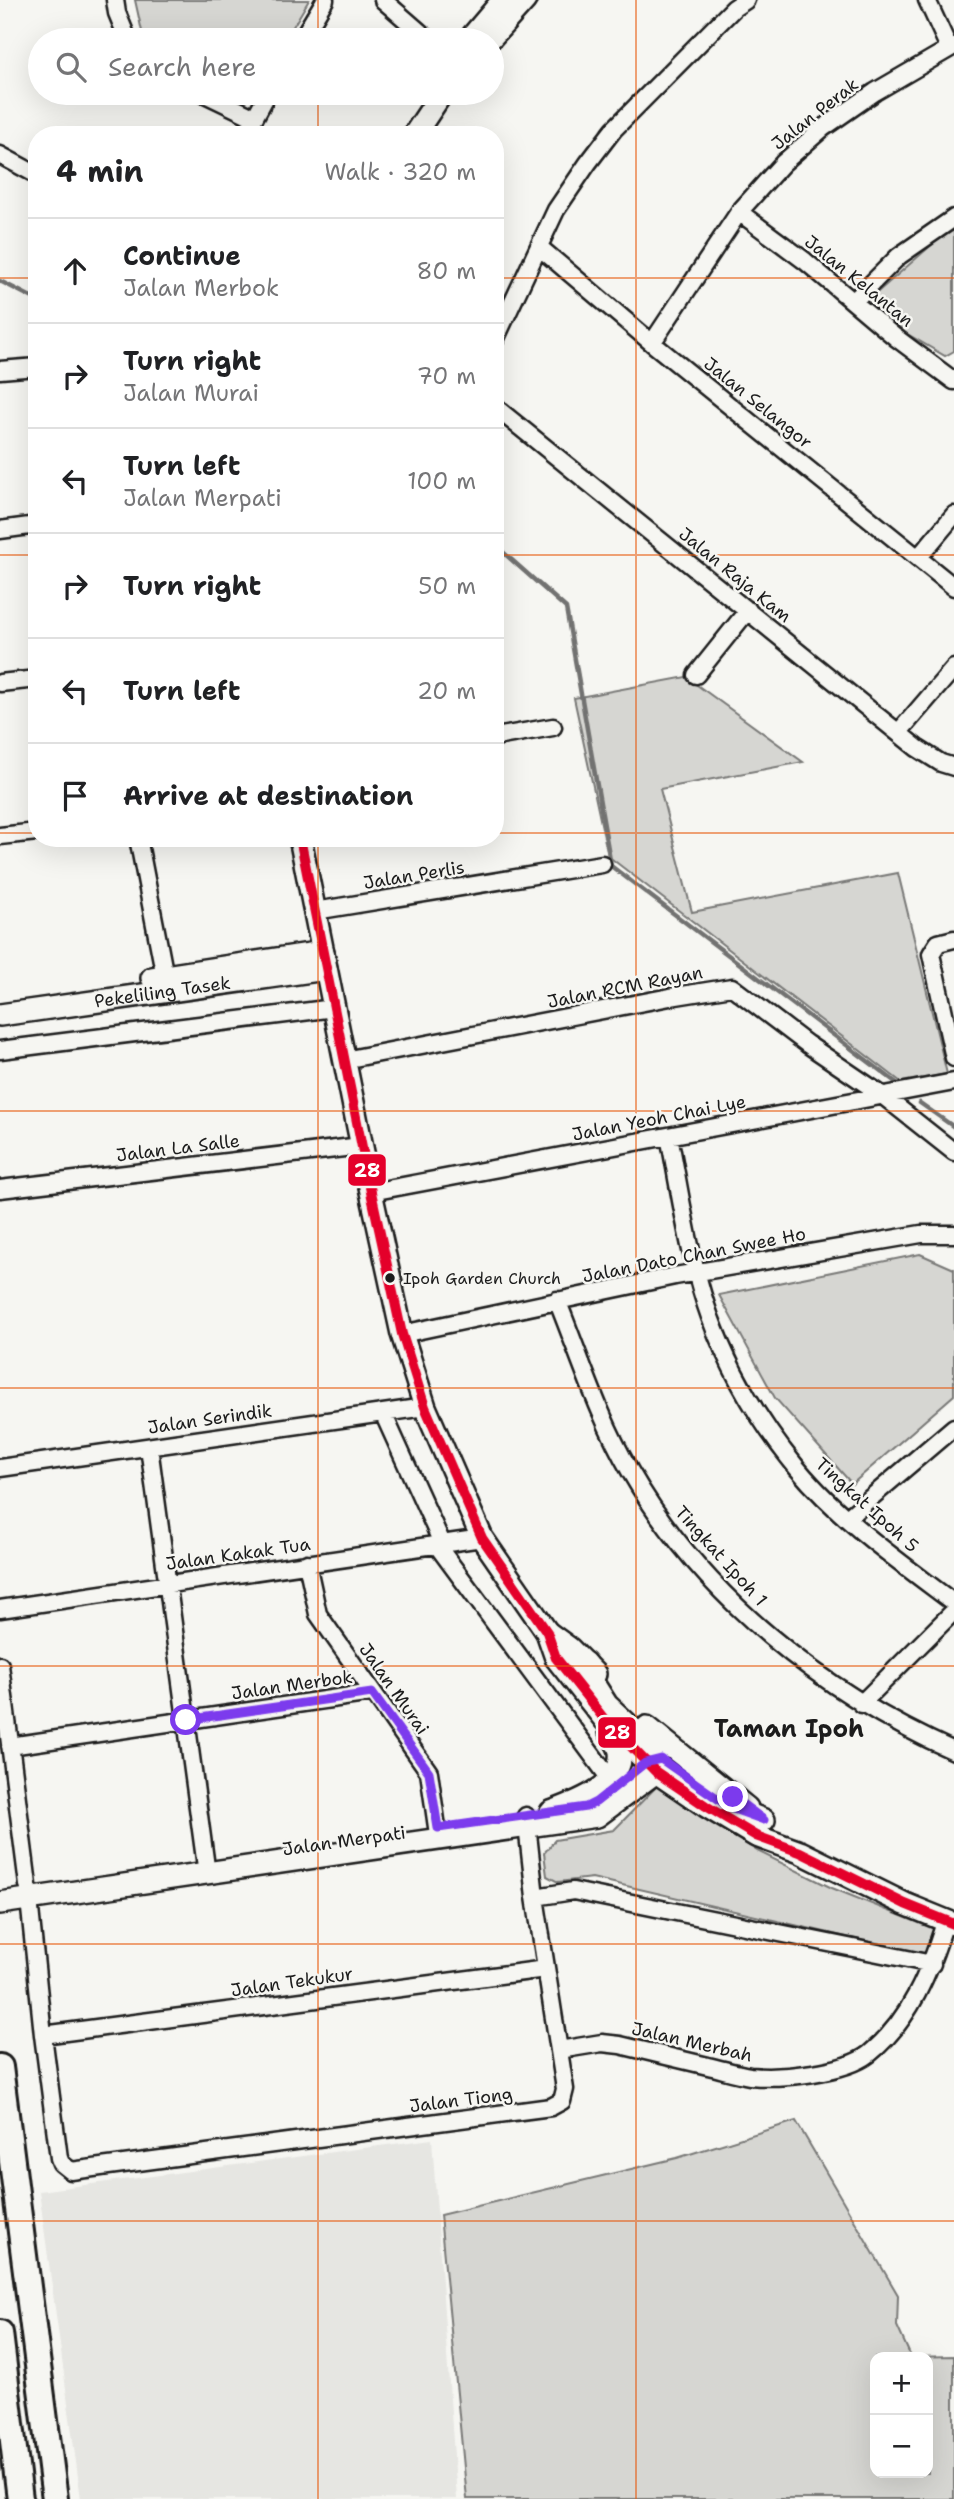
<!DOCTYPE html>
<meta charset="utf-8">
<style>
body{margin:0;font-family:"Shantell Sans",sans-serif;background:#f2f2f2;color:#202124}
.controls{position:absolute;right:21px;bottom:21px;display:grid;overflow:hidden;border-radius:14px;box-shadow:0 7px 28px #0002}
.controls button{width:63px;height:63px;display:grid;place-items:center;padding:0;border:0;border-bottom:2px solid #e0e0e0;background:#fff;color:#202124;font:35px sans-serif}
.stop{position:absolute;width:21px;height:21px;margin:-16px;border:5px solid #7c3aed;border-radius:50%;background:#fff}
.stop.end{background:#7c3aed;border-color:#fff;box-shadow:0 2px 7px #0008}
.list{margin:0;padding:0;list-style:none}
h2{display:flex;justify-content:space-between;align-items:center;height:91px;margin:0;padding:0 28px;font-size:30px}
h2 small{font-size:23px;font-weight:400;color:#757577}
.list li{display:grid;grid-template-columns:46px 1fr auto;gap:21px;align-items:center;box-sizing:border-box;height:105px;padding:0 28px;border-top:2px solid #e0e0e0}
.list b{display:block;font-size:26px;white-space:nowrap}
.list p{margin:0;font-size:23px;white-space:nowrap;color:#757577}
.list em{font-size:23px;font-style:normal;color:#757577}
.icon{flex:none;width:38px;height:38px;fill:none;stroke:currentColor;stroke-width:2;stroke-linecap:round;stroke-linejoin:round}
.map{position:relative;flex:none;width:954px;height:2499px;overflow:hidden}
.search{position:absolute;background:#fff;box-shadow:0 7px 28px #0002;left:28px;top:28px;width:476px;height:77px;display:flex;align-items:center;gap:18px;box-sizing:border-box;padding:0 24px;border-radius:38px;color:#757577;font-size:26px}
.panel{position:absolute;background:#fff;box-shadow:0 7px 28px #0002;left:28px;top:126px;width:476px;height:721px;border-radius:28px}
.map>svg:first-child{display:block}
.built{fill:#e6e6e2}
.green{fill:#d6d6d2;stroke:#797977;stroke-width:2;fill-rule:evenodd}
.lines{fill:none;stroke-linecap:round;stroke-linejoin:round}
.stream{stroke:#727271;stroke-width:4.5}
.street-casing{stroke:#1c1c1c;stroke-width:21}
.secondary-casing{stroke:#1c1c1c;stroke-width:26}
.primary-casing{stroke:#1c1c1c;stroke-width:30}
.street{stroke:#f6f6f2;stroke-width:16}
.secondary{stroke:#f6f6f2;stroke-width:21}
.primary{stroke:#f6f6f2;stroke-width:24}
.bus-1-casing{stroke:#f6f6f2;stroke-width:16}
.bus-1{stroke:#e4002b;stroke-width:10}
.route{stroke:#7c3aed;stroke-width:9}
.grid{fill:none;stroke:#e8590c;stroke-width:2;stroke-opacity:0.55}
.bus-dot{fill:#1c1c1c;stroke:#f6f6f2;stroke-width:2.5}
.labels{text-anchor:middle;stroke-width:5;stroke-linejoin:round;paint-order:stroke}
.bus-label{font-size:16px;fill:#1c1c1c;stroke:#f6f6f2;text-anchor:start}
.street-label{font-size:18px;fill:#1c1c1c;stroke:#f6f6f2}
.district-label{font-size:24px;font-weight:bold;fill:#1c1c1c;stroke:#f6f6f2}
.line-badge{stroke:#f6f6f2;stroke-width:2.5}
.badge-label{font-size:19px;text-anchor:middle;font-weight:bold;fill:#fff}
</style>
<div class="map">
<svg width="954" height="2499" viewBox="0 0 954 2499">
<rect width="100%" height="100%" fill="#f6f6f2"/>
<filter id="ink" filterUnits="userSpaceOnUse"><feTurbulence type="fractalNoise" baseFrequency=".0143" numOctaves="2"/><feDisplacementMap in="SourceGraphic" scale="14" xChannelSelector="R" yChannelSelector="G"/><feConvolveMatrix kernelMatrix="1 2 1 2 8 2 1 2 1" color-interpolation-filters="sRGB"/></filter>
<g filter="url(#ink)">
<path class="built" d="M432 2139 457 2499H81L39 2191Z"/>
<path class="green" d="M135 0H309L285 40H151L143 36Z
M954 230V351L945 356 904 332 872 297 935 242Z
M686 677 803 762 660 789 692 912 898 873 947 1074 901 1082 608 856 574 698Z
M920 1254 954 1269V1395L852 1484 775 1398 719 1295Z
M658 1785 757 1851 832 1888 934 1929 928 1956 592 1878 558 1882 547 1876 544 1853 555 1840 614 1830Z
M796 2121 898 2295 897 2326 911 2357 954 2356V2499H467L440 2215 677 2158ZM875 2357H928V2473H875Z"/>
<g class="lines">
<path class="stream" d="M0 281 37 300
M495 545 566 608 611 866 898 1084
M920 1103 954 1127"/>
<defs>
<path id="street" d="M115 0 117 13 128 40
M383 0 429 40
M927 0 949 48
M301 40 325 0
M203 93 253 117
M245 135 268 93
M0 155 37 175
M739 212 805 261 895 337 954 381
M539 247 652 343 954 587
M854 301 899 256 954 218
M495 340 556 210 588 163 614 129 734 8 746 0
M652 343 739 212 783 163 823 128 875 92 954 46
M0 370 37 367
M495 407 917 748 941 763 954 767
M0 530 37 525
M918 558 954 515
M696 675 748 610
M0 683 37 679
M899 732 954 668
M495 737 553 727
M0 836 37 832
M138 838 167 987
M315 911 602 864
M954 939 938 943 931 954 954 1058
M0 1050 334 1008
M344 1060 670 997 732 987 807 1044 882 1095 954 1152
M669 1136C681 1196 689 1259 710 1317 730 1372 760 1423 797 1468 840 1520 901 1563 954 1603
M0 1189 361 1146
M371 1192 954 1082
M557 1300C580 1357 599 1418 630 1471 702 1596 823 1693 954 1751
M402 1334 675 1276 921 1234H954
M383 1413 442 1543
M149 1447 207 1874
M0 1468 425 1407
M847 1518 954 1427
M436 1544 610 1779
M307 1563 318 1614 429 1772 439 1841
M0 1609 482 1538
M0 1665 28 1885
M861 1704 954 1611
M10 1746 372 1693
M535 1897 573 1891 932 1964
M29 1899 43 2035 59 2158 61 2163 71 2171 551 2107 562 2101 565 2089 535 1897 526 1816
M43 2035 546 1969
M559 2050 602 2043 620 2045C649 2052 679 2059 708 2066 722 2069 736 2074 750 2076 779 2079 845 2073 869 2054 910 2021 930 1971 945 1922"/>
<g id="secondary">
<path d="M469 40 503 0"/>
<path d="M489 40 525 0"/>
<path d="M414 135 442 93"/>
<path d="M300 838 371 1192 402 1334 425 1407 482 1538 547 1632 556 1658 605 1720 656 1772 706 1806 756 1836 800 1852 905 1904 954 1924"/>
<path d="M152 978 323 952"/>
<path id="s1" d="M0 1015 326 969"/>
<path d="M547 1632 569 1648 595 1674"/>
<path d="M647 1727 747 1808"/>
<path d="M726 1805 764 1820"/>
<path d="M551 1812C575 1803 624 1786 620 1752 619 1745 613 1738 610 1732"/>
<path d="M0 1903 597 1816 656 1772V1754L653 1748 607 1705 595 1686 585 1663"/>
</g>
<path id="primary" d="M0 2067 55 2499
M0 2333 20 2499"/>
</defs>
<use href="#street" class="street-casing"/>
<use href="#secondary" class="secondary-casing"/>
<use href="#primary" class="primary-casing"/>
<use href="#street" class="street"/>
<use href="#secondary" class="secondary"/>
<use href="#primary" class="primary"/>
<defs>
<path id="bus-1" d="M300 838 371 1192 402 1334 425 1407 482 1538 547 1632 556 1658 605 1720 656 1772 706 1806 756 1836 800 1852 905 1904 954 1924"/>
</defs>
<use href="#bus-1" class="bus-1-casing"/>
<use href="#bus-1" class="bus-1"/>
</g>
</g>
<g class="lines" filter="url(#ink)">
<path class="route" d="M186 1720 372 1693 429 1772 438 1828 586 1807 596 1802 645 1763 661 1759 731 1808 764 1820 733 1797"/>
</g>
<path class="grid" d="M318 0V40M636 0V2499M318 93V135M0 278H37M495 278H954M0 555H37M495 555H954M0 833H37M495 833H954M318 838V2499M0 1111H954M0 1388H954M0 1666H954M0 1944H954M0 2221H954"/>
<circle class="bus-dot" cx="390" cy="1278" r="6"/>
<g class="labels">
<g class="bus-label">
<text x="403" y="1284">Ipoh Garden Church</text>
</g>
<g class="street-label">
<text transform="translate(815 114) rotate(-38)" y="6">Jalan Perak</text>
<text transform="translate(859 281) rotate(39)" y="6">Jalan Kelantan</text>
<text transform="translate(758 403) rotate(39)" y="6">Jalan Selangor</text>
<text transform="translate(735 575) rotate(39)" y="6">Jalan Raja Kam</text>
<text transform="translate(414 875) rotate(-9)" y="6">Jalan Perlis</text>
<text transform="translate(625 987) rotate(-11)" y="6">Jalan RCM Rayan</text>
<text dy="6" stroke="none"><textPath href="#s1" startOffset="164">Pekeliling Tasek</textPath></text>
<text transform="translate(659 1118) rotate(-11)" y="6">Jalan Yeoh Chai Lye</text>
<text transform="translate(178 1148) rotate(-7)" y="6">Jalan La Salle</text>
<text transform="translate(694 1255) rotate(-11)" y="6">Jalan Dato Chan Swee Ho</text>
<text transform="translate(210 1419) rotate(-8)" y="6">Jalan Serindik</text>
<text transform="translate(867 1505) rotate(42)" y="6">Tingkat Ipoh 5</text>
<text transform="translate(238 1554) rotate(-8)" y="6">Jalan Kakak Tua</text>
<text transform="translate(721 1556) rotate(48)" y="6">Tingkat Ipoh 1</text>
<text transform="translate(292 1685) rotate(-8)" y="6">Jalan Merbok</text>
<text transform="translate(394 1689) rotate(55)" y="6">Jalan Murai</text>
<text transform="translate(344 1841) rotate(-8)" y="6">Jalan Merpati</text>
<text transform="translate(292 1982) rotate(-8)" y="6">Jalan Tekukur</text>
<text transform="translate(692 2042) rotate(13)" y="6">Jalan Merbah</text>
<text transform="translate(461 2100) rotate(-7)" y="6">Jalan Tiong</text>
</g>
<g class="district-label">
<text x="789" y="1737">Taman Ipoh</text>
</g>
</g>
<g class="line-badge">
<rect x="347" y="1153" width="40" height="34" rx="7" fill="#e4002b"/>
<rect x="597" y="1716" width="40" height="33" rx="7" fill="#e4002b"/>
</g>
<g class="badge-label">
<text x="367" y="1177">28</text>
<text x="617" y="1739">28</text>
</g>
</svg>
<div class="controls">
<button>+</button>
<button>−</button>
</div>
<div class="stop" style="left:186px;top:1720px"></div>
<div class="stop end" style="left:733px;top:1797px"></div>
<div class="search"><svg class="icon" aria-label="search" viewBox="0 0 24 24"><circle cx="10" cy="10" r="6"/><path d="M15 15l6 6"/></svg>Search here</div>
<section class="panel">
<h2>4 min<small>Walk · 320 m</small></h2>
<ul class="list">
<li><svg class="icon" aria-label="ahead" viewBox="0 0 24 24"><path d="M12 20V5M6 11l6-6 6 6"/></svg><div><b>Continue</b><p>Jalan Merbok</p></div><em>80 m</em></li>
<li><svg class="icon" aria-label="right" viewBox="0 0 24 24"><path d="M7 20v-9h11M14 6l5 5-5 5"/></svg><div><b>Turn right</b><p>Jalan Murai</p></div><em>70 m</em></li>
<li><svg class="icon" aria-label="left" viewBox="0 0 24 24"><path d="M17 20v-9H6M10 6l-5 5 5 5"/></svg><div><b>Turn left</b><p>Jalan Merpati</p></div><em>100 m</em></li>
<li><svg class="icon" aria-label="right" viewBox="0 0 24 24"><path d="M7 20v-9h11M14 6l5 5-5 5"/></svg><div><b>Turn right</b></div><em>50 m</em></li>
<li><svg class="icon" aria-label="left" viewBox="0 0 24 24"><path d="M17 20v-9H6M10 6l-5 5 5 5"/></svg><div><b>Turn left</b></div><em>20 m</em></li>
<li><svg class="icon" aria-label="arrive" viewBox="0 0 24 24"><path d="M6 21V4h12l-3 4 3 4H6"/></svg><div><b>Arrive at destination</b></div></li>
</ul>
</section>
</div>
